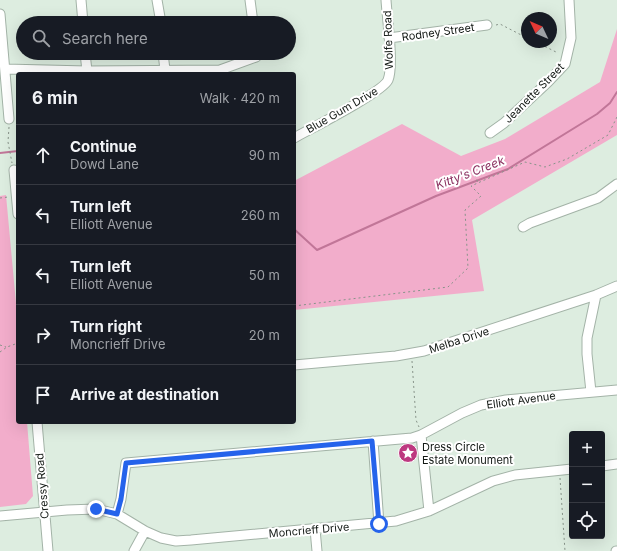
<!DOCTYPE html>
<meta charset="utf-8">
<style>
body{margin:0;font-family:Inter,sans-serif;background:#242831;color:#f1f3f6}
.controls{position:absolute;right:12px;bottom:12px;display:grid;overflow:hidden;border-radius:4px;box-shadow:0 4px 16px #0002}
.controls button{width:36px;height:36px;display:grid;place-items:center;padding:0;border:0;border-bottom:1px solid #363941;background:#171b24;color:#f1f3f6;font:20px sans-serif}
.compass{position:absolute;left:521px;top:12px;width:36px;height:36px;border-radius:50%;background:#171b24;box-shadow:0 4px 16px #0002;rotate:314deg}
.stop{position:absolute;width:12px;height:12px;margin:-9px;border:3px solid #2563eb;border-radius:50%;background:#fff}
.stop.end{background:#2563eb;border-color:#fff;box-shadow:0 1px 4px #0008}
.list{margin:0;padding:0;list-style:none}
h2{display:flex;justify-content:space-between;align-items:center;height:52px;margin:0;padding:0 16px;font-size:17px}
h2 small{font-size:13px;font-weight:400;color:#9ea1a6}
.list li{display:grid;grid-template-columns:26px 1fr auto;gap:12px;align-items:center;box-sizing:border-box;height:60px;padding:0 16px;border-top:1px solid #363941}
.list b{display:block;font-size:15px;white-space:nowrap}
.list p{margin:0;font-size:13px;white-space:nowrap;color:#9ea1a6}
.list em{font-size:13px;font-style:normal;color:#9ea1a6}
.icon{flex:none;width:22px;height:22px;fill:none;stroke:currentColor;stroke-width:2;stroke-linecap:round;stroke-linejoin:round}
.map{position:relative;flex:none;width:617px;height:551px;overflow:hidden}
.search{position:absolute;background:#171b24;box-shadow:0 4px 16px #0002;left:16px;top:16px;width:280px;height:44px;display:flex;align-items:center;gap:10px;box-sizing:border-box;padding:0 14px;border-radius:22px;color:#9ea1a6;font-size:15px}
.panel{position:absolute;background:#171b24;box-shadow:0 4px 16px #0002;left:16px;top:72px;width:280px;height:352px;border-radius:4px}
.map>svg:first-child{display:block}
.green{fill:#f2adcb}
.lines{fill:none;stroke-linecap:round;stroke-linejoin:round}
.stream{stroke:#c17698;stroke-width:2}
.minor-casing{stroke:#a3b3a7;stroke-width:11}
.path{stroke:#879389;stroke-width:1;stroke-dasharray:2 3;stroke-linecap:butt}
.minor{stroke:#fff;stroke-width:9}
.route{stroke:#2563eb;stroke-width:5}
.labels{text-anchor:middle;stroke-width:4;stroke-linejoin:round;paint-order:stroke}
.street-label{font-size:11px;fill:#121814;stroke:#fff}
.poi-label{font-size:11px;fill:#121814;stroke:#fff;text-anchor:start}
.water-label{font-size:12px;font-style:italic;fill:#8b3160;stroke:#fff}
</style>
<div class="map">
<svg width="617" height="551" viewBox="0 0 617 551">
<rect width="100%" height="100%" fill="#ddede0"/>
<path class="green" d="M617 29V135L472 220 484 291 294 310V181L402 124 461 156 505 139 600 82Z
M6 195 18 325V422H27L33 496 26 504 0 507V196Z"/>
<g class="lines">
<path class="stream" d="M0 153 18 151
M294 229 317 250 436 196 508 169 597 114 610 103 617 92"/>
<defs>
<path id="minor" d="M81 0 83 23
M157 0 161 23
M250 0 253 23
M0 14 9 119
M389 38 487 25
M85 53 87 71
M163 53 165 70
M5 69 87 71 220 70 256 57 255 53
M490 133 504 123 548 82 565 64 571 38 569 0
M294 138C310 129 383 92 388 80 394 66 387 17 386 0
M14 170 18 214
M523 227 530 223 598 198 617 184
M294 365 396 356 424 351 596 295 617 286
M591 392 587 354V338L596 295
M37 422 48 551
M421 435 429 511
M373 441 379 524
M602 466 617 464
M117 514 121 499 126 463 412 438 421 435 462 413 481 405 506 400 617 390
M0 516 67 510 96 509 117 514 145 531 161 538 176 541 191 540 396 521 429 511 493 481 515 475 572 469
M315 529 317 551
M134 551 145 531
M616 551H617"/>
</defs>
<use href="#minor" class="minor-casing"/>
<path class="path" d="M496 25 500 24 527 38
M536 42 558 53
M9 127 8 142 12 163
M475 175 478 183
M0 198 8 197
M294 306 448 287 468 268 465 210 481 196 471 186 525 162 545 167 567 159 608 135 617 117
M0 345 6 347
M0 352 7 347 18 343
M412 361 416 420 419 427
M560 478 565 551"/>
<use href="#minor" class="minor"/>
</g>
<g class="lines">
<path class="route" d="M96 509 117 514 121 499 126 463 372 441 379 524"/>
</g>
<defs>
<symbol id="sight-disc" viewBox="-11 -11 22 22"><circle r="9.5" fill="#bd3980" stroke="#fff"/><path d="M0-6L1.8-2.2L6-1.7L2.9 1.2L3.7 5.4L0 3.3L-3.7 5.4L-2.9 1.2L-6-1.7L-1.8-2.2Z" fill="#fff"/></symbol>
</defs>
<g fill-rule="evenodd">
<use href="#sight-disc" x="397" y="442" width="22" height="22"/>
</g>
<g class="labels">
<g class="street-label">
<text transform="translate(438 32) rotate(-8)" y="4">Rodney Street</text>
<text transform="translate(388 40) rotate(-92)" y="4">Wolfe Road</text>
<text transform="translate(534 93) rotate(-45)" y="4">Jeanette Street</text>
<text transform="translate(342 110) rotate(-30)" y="4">Blue Gum Drive</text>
<text transform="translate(459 340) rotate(-18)" y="4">Melba Drive</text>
<text transform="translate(521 400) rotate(-8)" y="4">Elliott Avenue</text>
<text transform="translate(42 486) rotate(-95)" y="4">Cressy Road</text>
<text transform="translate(309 530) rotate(-5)" y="4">Moncrieff Drive</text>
</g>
<g class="poi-label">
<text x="422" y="451">Dress Circle<tspan x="422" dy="13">Estate Monument</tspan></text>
</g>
<g class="water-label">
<text transform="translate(470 173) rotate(-21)" y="4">Kitty's Creek</text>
</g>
</g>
</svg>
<div class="controls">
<button>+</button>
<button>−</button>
<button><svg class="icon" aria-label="locate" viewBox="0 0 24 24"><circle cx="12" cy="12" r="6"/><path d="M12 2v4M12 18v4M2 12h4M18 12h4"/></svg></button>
</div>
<svg class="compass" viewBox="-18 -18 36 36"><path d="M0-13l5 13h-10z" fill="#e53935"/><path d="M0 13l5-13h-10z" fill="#9ea1a6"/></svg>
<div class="stop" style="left:379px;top:524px"></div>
<div class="stop end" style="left:96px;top:509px"></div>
<div class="search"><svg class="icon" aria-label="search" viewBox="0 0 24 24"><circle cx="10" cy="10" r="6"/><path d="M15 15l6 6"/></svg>Search here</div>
<section class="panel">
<h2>6 min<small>Walk · 420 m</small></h2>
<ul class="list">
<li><svg class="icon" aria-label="ahead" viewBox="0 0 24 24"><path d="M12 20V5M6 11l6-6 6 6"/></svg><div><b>Continue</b><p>Dowd Lane</p></div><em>90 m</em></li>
<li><svg class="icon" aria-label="left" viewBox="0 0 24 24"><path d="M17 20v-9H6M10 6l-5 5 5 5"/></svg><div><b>Turn left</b><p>Elliott Avenue</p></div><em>260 m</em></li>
<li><svg class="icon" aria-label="left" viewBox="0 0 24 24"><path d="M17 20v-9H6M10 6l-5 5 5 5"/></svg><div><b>Turn left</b><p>Elliott Avenue</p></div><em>50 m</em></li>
<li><svg class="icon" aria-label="right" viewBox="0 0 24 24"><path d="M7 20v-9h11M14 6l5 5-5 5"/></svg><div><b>Turn right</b><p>Moncrieff Drive</p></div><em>20 m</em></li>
<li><svg class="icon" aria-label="arrive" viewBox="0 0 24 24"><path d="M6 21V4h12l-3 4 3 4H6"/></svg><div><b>Arrive at destination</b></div></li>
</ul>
</section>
</div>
